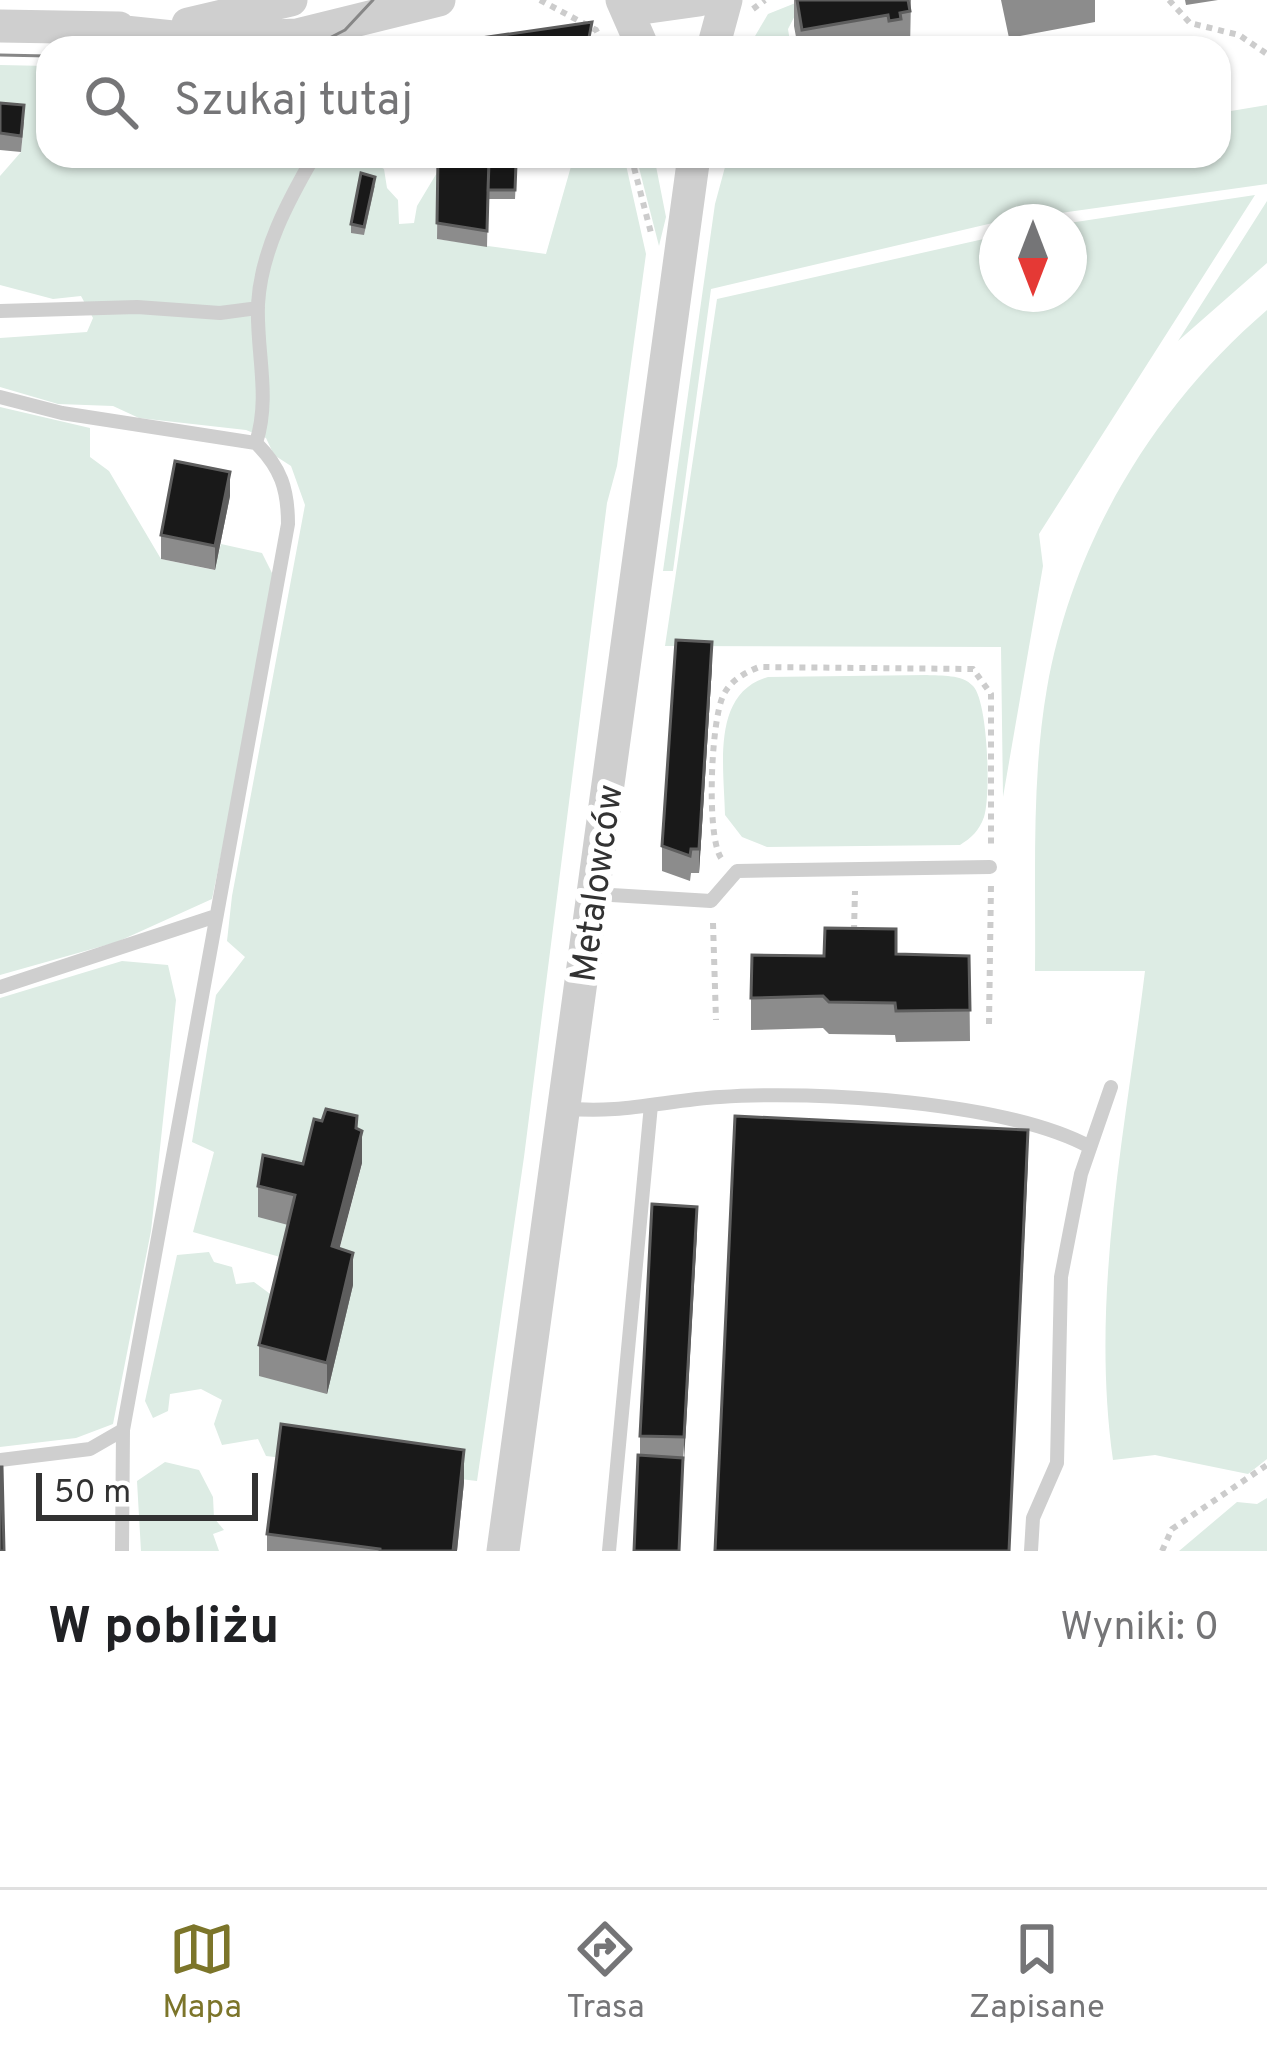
<!DOCTYPE html>
<html lang="pl">
<meta charset="utf-8">
<style>
body{margin:0;font-family:Overpass,sans-serif;background:#f2f2f2;color:#202124}
.compass{position:absolute;left:979px;top:204px;width:108px;height:108px;border-radius:50%;background:#fff;box-shadow:0 3px 9px #0004;rotate:180deg}
.scale{position:absolute;left:36px;bottom:30px;width:222px;box-sizing:border-box;padding-left:12px;border:6px solid #323232;border-top:0;font-size:33px;line-height:42px;white-space:nowrap;color:#323232;-webkit-text-stroke:9px #fff;paint-order:stroke}
.list{margin:0;padding:0;list-style:none}
h2{display:flex;justify-content:space-between;align-items:center;height:156px;margin:0;padding:0 48px;font-size:51px}
h2 small{font-size:39px;font-weight:400;color:#757577}
.icon{flex:none;width:66px;height:66px;fill:none;stroke:currentColor;stroke-width:2;stroke-linecap:round;stroke-linejoin:round}
.map{position:relative;flex:none;width:1267px;height:1551px;overflow:hidden}
.search{position:absolute;background:#fff;box-shadow:0 3px 9px #0004;left:36px;right:36px;top:36px;height:132px;display:flex;align-items:center;gap:30px;box-sizing:border-box;padding:0 42px;border-radius:36px;color:#757577;font-size:45px}
.sheet{height:336px;background:#fff}
nav{display:flex;justify-content:space-around;align-items:center;box-sizing:border-box;height:168px;border-top:3px solid #e0e0e0;background:#fff;font-size:33px;color:#757577}
nav a{display:grid;justify-items:center;gap:6px}
nav .on{color:#7c752a}
.map>svg:first-child{display:block}
.green{fill:#ddece4}
.lines{fill:none;stroke-linecap:round;stroke-linejoin:round}
.path{stroke:#ccc;stroke-width:6;stroke-dasharray:6 6;stroke-linecap:butt}
.service{stroke:#cfcfcf;stroke-width:14}
.tertiary{stroke:#cfcfcf;stroke-width:33}
.tram{stroke:#878787;stroke-width:3}
.wall{fill:#8c8c8c}
.shaded-wall{fill:#5e5e5e}
.building{fill:#191919;stroke:#5e5e5e;stroke-width:3}
.labels{text-anchor:middle;stroke-width:12;stroke-linejoin:round;paint-order:stroke}
.street-label{font-size:36px;fill:#323232;stroke:#fff}
</style>
<div class="map">
<svg width="1267" height="1551" viewBox="0 0 1267 1551">
<rect width="100%" height="100%" fill="#fff"/>
<path class="green" d="M803 0 788 29 791 48H748L768 14Z
M0 65 48 66V156H377L373 163 384 169 387 188 398 200 399 224 414 223 417 206 438 171 437 239 546 254 574 156H624L646 254 617 466 607 503 524 1157 477 1481 266 1456 258 1439 222 1445 214 1424 222 1400 201 1389 170 1394 168 1411 153 1418 145 1401 177 1255 209 1252 214 1262 232 1267 236 1284 254 1282 277 1299 332 1277 362 1164 356 1160 295 1227 287 1259 193 1232 214 1152 192 1142 216 995 245 957 227 941 232 896 305 505 291 466 274 455 266 438 246 430 139 418 113 406 58 404 0 387V338L87 332 93 318 81 296 53 299 0 285V176L21 152 24 122 0 119Z
M1267 105V184L997 222 711 289 673 571H663L715 204 728 156 887 168 961 156H1219V113Z
M636 156H654L666 217 659 246Z
M1255 195 1039 534 1043 566 1003 797 1001 647 665 646 717 299 997 236V294H1069V223Z
M1267 201V263L1178 341Z
M1267 310V1459L1248 1474 1155 1455 1113 1460C1090 1296 1125 1134 1145 971H1035C1036 877 1031 780 1047 688 1073 541 1154 407 1267 310Z
M0 407 90 428V457L109 471 161 559 214 570 221 544 262 553 277 583 212 899 117 942 0 975Z
M927 675C941 676 962 674 973 686 988 701 991 796 984 817 979 831 971 838 960 845L767 847 742 837 725 815C724 767 711 693 768 677Z
M122 961 168 965 176 1000 151 1231 113 1424 76 1438 0 1447V998Z
M165 1462 199 1470 213 1497 214 1518 224 1530 213 1534 219 1551H141L137 1481Z
M1267 1498V1551H1179L1237 1502 1257 1504Z"/>
<g class="lines">
<path class="path" d="M540 0 596 30 605 48
M1169 0 1190 23 1239 35 1267 54
M753 9 765 0
M631 156 651 233
M721 858C706 835 711 722 723 696 730 681 744 673 759 667L973 669 991 694V847
M713 923 716 1020
M854 931 855 891
M989 1024 991 884
M1162 1551 1172 1529 1267 1465"/>
<path class="service" d="M0 311 137 307 220 313 258 308
M0 397 62 413 256 443C281 468 288 489 288 524L123 1430 122 1551
M256 443C271 396 256 352 258 304 261 251 288 201 314 156
M595 894 711 901 737 871 990 867
M0 987 216 916
M564 1108C617 1115 667 1100 720 1097 816 1090 1007 1102 1090 1147
M0 1460 90 1449 123 1430
M609 1551 651 1105
M1031 1551 1033 1518 1057 1463 1061 1277 1081 1174 1111 1087"/>
<path class="tertiary" d="M622 0 643 48
M627 0 649 7 699 0
M188 24 291 0
M0 26 119 28
M96 29 192 39 297 35 439 0
M713 48 726 0
M503 1551 694 156"/>
<path class="tram" d="M310 48 345 30 373 0
M0 55 48 56"/>
</g>
<path class="wall" d="M794 0H911L910 48H798L794 26Z
M1001 0H1095V22L1009 38Z
M1185 0H1218L1186 5Z
M0 103 24 122 21 152 0 150Z
M438 156H517L515 199H488L487 247 437 239Z
M375 185 364 235 351 233V224Z
M230 496 215 570 161 559V535Z
M712 666 699 873H691L690 881 662 871V846Z
M896 954 969 956 970 1041 896 1042 895 1035 829 1034 823 1028 751 1030V998L824 956Z
M357 1129 362 1163 339 1248 353 1285 327 1394 259 1376V1345L288 1225 258 1217V1186L303 1164Z
M697 1231 683 1462V1482L640 1455V1436Z
M464 1482 457 1551H267V1534Z"/>
<path class="shaded-wall" d="M230 472V496L215 570V546Z
M712 642V666L699 873V849Z
M357 1116V1150L362 1131V1163L332 1277V1246Z
M1028 1130V1162L1009 1551Z
M697 1207V1231L684 1462V1437Z
M353 1253V1285L327 1394V1363Z
M464 1450V1482L457 1551H453Z"/>
<path class="building" d="M797 0H908L910 11 900 13 901 19 889 21 888 15 802 30Z
M592 22 587 48H450L454 42Z
M0 103 24 105 21 136 0 133Z
M438 156H489L487 231 437 223Z
M489 163 516 164 515 190H488Z
M361 173 375 177 364 227 351 224Z
M175 461 230 472 215 546 161 535Z
M676 640 712 642 699 849H691L690 856 662 846Z
M825 928 896 929V954L969 956 970 1010 896 1011 895 1003 829 1002 823 996 751 998 752 955 824 956Z
M326 1109 357 1116 356 1128 362 1131 332 1246 353 1253 327 1363 259 1345 295 1195 258 1186 263 1155 303 1164 314 1119 322 1121Z
M735 1116 1028 1130 1009 1551H715Z
M652 1204 697 1207 684 1437 640 1436Z
M281 1424 464 1450 453 1551H380V1549L267 1534Z
M638 1455 683 1458 679 1551H634Z
M0 1467H2L4 1551H0Z"/>
<g class="labels">
<g class="street-label">
<text transform="translate(595 883) rotate(-82)" y="13">Metalowców</text>
</g>
</g>
</svg>
<svg class="compass" viewBox="-18 -18 36 36"><path d="M0-13l5 13h-10z" fill="#e53935"/><path d="M0 13l5-13h-10z" fill="#757577"/></svg>
<div class="scale">50 m</div>
<div class="search"><svg class="icon" aria-label="search" viewBox="0 0 24 24"><circle cx="10" cy="10" r="6"/><path d="M15 15l6 6"/></svg>Szukaj tutaj</div>
</div>
<section class="sheet">
<h2>W pobliżu<small>Wyniki: 0</small></h2>
<ul class="list">
</ul>
</section>
<nav>
<a class="on"><svg class="icon" aria-label="map" viewBox="0 0 24 24"><path d="M3 6l6-2 6 2 6-2v14l-6 2-6-2-6 2zM9 4v14M15 6v14"/></svg>Mapa</a>
<a><svg class="icon" aria-label="directions" viewBox="0 0 24 24"><path d="M12 3l9 9-9 9-9-9zM9 14v-3h6M13 9l2 2-2 2"/></svg>Trasa</a>
<a><svg class="icon" aria-label="saved" viewBox="0 0 24 24"><path d="M7 4h10v16l-5-4-5 4z"/></svg>Zapisane</a>
</nav>
